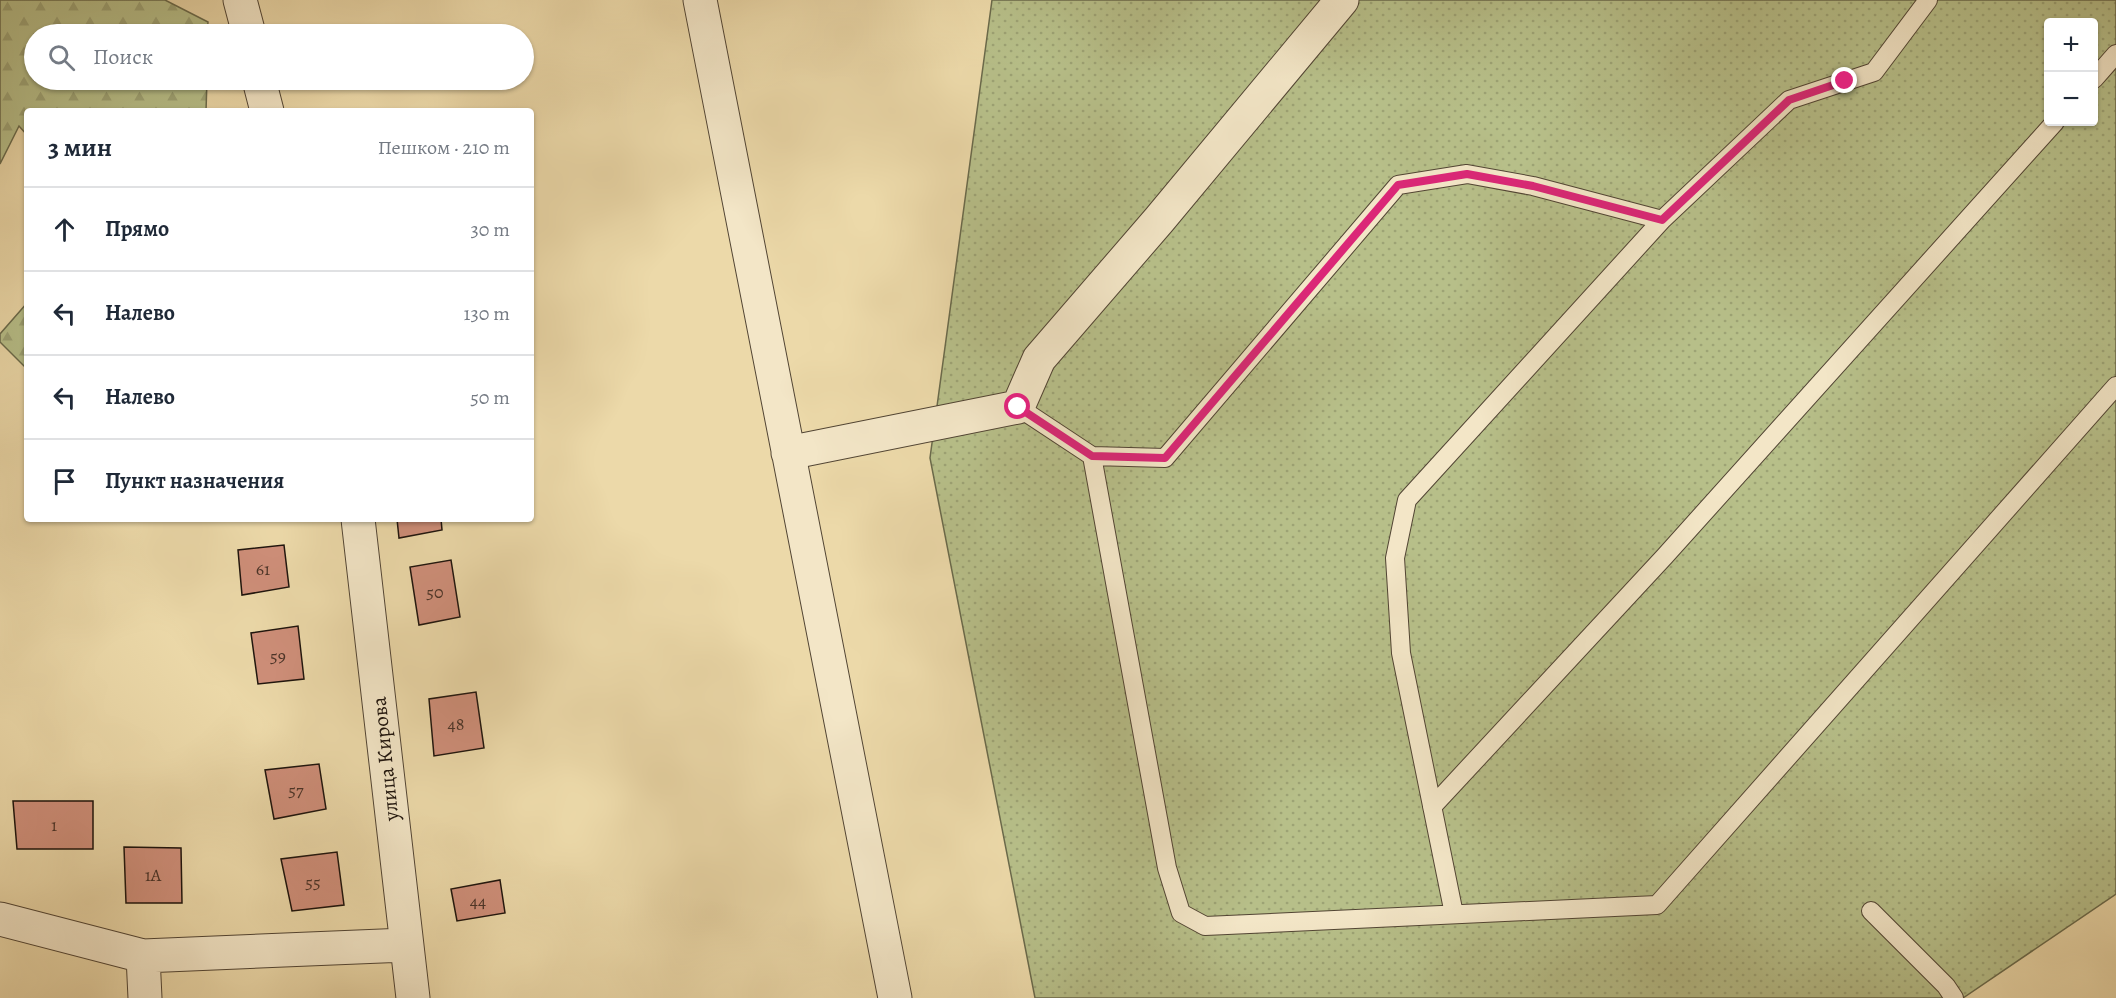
<!DOCTYPE html>
<html lang="ru">
<meta charset="utf-8">
<style>
body{margin:0;font-family:Alegreya,serif;background:#f2f2f3;color:#1f2937}
.controls{position:absolute;right:18px;top:18px;display:grid;overflow:hidden;border-radius:6px;box-shadow:0 2px 4px #0004}
.controls button{width:54px;height:54px;display:grid;place-items:center;padding:0;border:0;border-bottom:2px solid #e0e1e3;background:#fff;color:#1f2937;font:30px sans-serif}
.stop{position:absolute;width:18px;height:18px;margin:-14px;border:4px solid #db2777;border-radius:50%;background:#fff}
.stop.end{background:#db2777;border-color:#fff;box-shadow:0 2px 6px #0008}
.list{margin:0;padding:0;list-style:none}
h2{display:flex;justify-content:space-between;align-items:center;height:78px;margin:0;padding:0 24px;font-size:26px}
h2 small{font-size:20px;font-weight:400;color:#747a83}
.list li{display:grid;grid-template-columns:39px 1fr auto;gap:18px;align-items:center;box-sizing:border-box;height:84px;padding:0 24px;border-top:2px solid #e0e1e3}
.list b{display:block;font-size:22px;white-space:nowrap}
.list em{font-size:20px;font-style:normal;color:#747a83}
.icon{flex:none;width:33px;height:33px;fill:none;stroke:currentColor;stroke-width:2;stroke-linecap:round;stroke-linejoin:round}
.map{position:relative;flex:none;width:2116px;height:998px;overflow:hidden}
.search{position:absolute;background:#fff;box-shadow:0 2px 4px #0004;left:24px;top:24px;width:510px;height:66px;display:flex;align-items:center;gap:15px;box-sizing:border-box;padding:0 21px;border-radius:33px;color:#747a83;font-size:22px}
.panel{position:absolute;background:#fff;box-shadow:0 2px 4px #0004;left:24px;top:108px;width:510px;height:414px;border-radius:6px}
.map>svg:first-child{display:block}
.forest{fill:url(#forest-firs);stroke:#6a6a4b;stroke-width:1.5}
.garden{fill:url(#garden-dots);stroke:#6a6a4b;stroke-width:1.5;fill-rule:evenodd}
.building{fill:#cf8f7a;stroke:#1e140d;stroke-width:1.5}
.lines{fill:none;stroke-linecap:round;stroke-linejoin:round}
.service-casing{stroke:#524534;stroke-width:20}
.minor-casing{stroke:#524534;stroke-width:35}
.service{stroke:#f3e6c7;stroke-width:18}
.minor{stroke:#f3e6c7;stroke-width:33}
.route{stroke:#db2777;stroke-width:8}
.labels{text-anchor:middle;stroke-width:4.5;stroke-linejoin:round;paint-order:stroke}
.number-label{font-size:18px;fill:#4a3328}
.street-label{font-size:21px;fill:#1e140d;stroke:#f3e6c7}
</style>
<div class="map">
<svg width="2116" height="998" viewBox="0 0 2116 998">
<defs>
<pattern id="forest-firs" width="22" height="20" patternUnits="userSpaceOnUse" patternTransform="scale(1.5)"><rect width="22" height="20" fill="#b7bf89"/><path d="M5 1l3.5 6h-7zM16 11l3.5 6h-7z" fill="#9da375"/></pattern>
<pattern id="garden-dots" width="8" height="8" patternUnits="userSpaceOnUse" patternTransform="scale(1.5)"><rect width="8" height="8" fill="#b7bf89"/><path d="M2 2h.1M6 6h.1" fill="none" stroke="#9da375" stroke-width="1.8" stroke-linecap="round"/></pattern>
</defs>
<rect width="100%" height="100%" fill="#ecd9a9"/>
<filter id="stains"><feTurbulence type="fractalNoise" baseFrequency=".00333" numOctaves="4"/><feColorMatrix values="0 0 0 0 .2 0 0 0 0 .09 0 0 0 0 .02 0 0 0 .5 -.17"/></filter>
<radialGradient id="worn" r=".72"><stop offset=".6" stop-color="#630" stop-opacity="0"/><stop offset="1" stop-color="#630" stop-opacity=".3"/></radialGradient>
<path class="forest" d="M0 0H165L208 22 207 34H34V80H207L206 111H27V135L19 126 0 164Z
M27 303V369L0 342V334Z"/>
<path class="garden" d="M992 0H2116V894L1963 998H1035L930 458ZM2048 22H2094V122H2048Z"/>
<path class="building" d="M397 519H441L442 530 399 538Z
M284 545 289 587 242 595 238 550Z
M451 560 460 617 419 625 410 567Z
M298 626 304 679 258 684 251 633Z
M476 692 484 748 434 756 429 699Z
M319 764 326 809 274 819 265 770Z
M13 801H93V849H17Z
M124 847 181 848 182 903H126Z
M337 852 344 905 292 911 281 859Z
M500 880 505 913 457 921 451 889Z"/>
<g class="lines">
<defs>
<path id="service" d="M2094 79 2116 54
M1018 407 1092 456 1165 458 1398 185 1467 174 1533 186 1662 220 1789 100 1874 72 1928 0
M1092 456 1167 868 1181 913 1205 926 1657 905 2116 386
M1432 807 1665 556 2055 122
M1871 911 1946 986 1954 998
M1454 914 1401 653 1395 558 1407 500 1662 220"/>
<path id="minor" d="M240 0 249 34
M700 0 895 998
M259 80 267 111
M788 453 1018 407 1039 359 1159 220 1342 0
M358 519 413 998
M0 919 143 956 406 945
M143 956 145 998"/>
</defs>
<use href="#service" class="service-casing"/>
<use href="#minor" class="minor-casing"/>
<use href="#service" class="service"/>
<use href="#minor" class="minor"/>
</g>
<g class="lines">
<path class="route" d="M1018 407 1092 456 1165 458 1398 185 1467 174 1533 186 1662 220 1789 100 1845 81"/>
</g>
<g class="labels">
<g class="number-label">
<text x="263" y="575">61</text>
<text x="435" y="598">50</text>
<text x="278" y="662">59</text>
<text x="456" y="730">48</text>
<text x="296" y="796">57</text>
<text x="54" y="831">1</text>
<text x="153" y="881">1А</text>
<text x="313" y="888">55</text>
<text x="478" y="907">44</text>
</g>
<g class="street-label">
<text transform="translate(385 759) rotate(-96)" y="7">улица Кирова</text>
</g>
</g>
<rect width="100%" height="100%" filter="url(#stains)"/>
<rect width="100%" height="100%" fill="url(#worn)"/>
</svg>
<div class="controls">
<button>+</button>
<button>−</button>
</div>
<div class="stop" style="left:1018px;top:407px"></div>
<div class="stop end" style="left:1845px;top:81px"></div>
<div class="search"><svg class="icon" aria-label="search" viewBox="0 0 24 24"><circle cx="10" cy="10" r="6"/><path d="M15 15l6 6"/></svg>Поиск</div>
<section class="panel">
<h2>3 мин<small>Пешком · 210 m</small></h2>
<ul class="list">
<li><svg class="icon" aria-label="ahead" viewBox="0 0 24 24"><path d="M12 20V5M6 11l6-6 6 6"/></svg><div><b>Прямо</b></div><em>30 m</em></li>
<li><svg class="icon" aria-label="left" viewBox="0 0 24 24"><path d="M17 20v-9H6M10 6l-5 5 5 5"/></svg><div><b>Налево</b></div><em>130 m</em></li>
<li><svg class="icon" aria-label="left" viewBox="0 0 24 24"><path d="M17 20v-9H6M10 6l-5 5 5 5"/></svg><div><b>Налево</b></div><em>50 m</em></li>
<li><svg class="icon" aria-label="arrive" viewBox="0 0 24 24"><path d="M6 21V4h12l-3 4 3 4H6"/></svg><div><b>Пункт назначения</b></div></li>
</ul>
</section>
</div>
